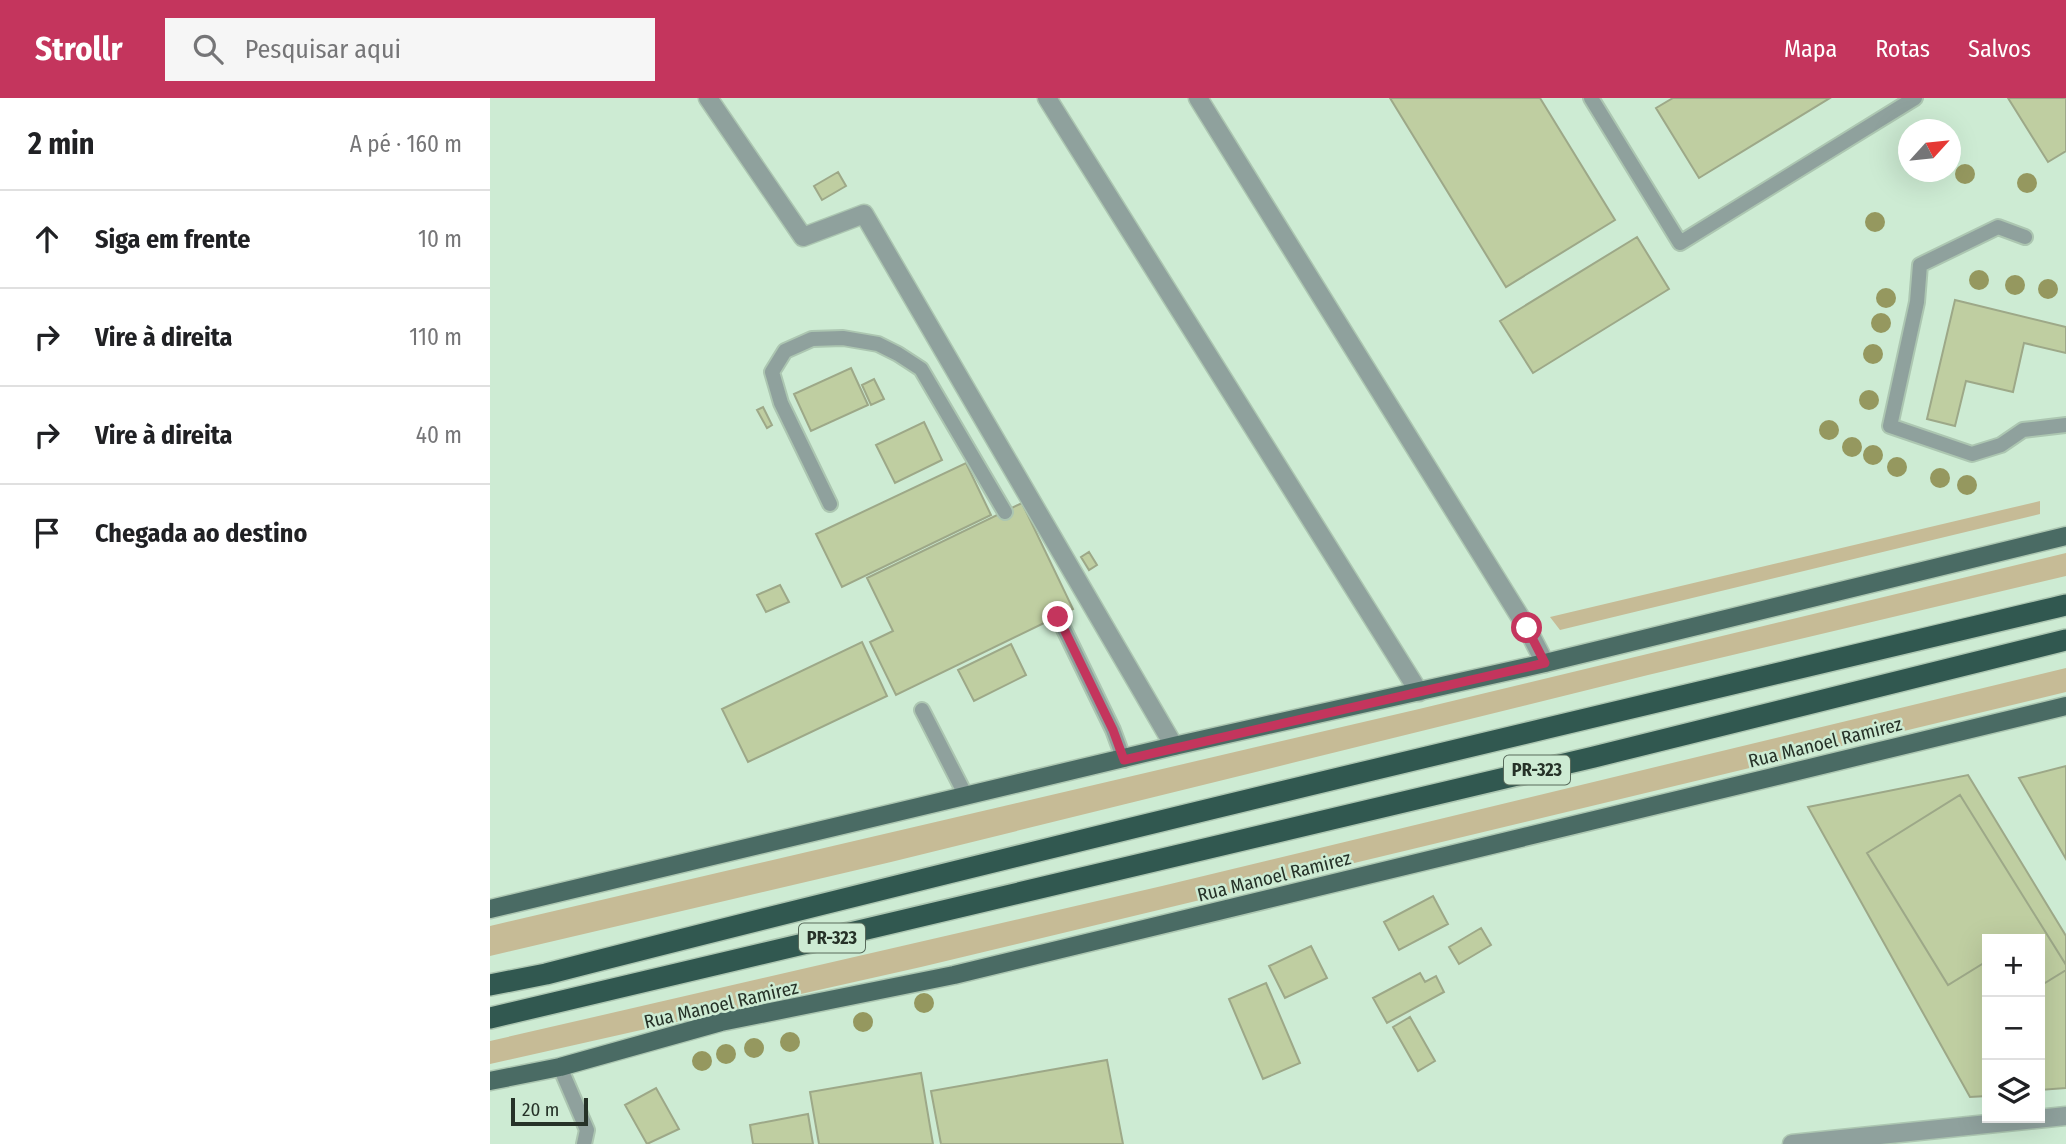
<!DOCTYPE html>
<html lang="pt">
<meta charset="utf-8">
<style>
body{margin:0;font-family:"Fira Sans Condensed",sans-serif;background:#f6f6f6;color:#202124}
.controls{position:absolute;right:21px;bottom:21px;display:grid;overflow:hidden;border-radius:0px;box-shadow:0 7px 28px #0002}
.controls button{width:63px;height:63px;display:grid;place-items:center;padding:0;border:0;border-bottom:2px solid #e0e0e0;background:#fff;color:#202124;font:35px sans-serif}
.compass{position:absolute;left:1408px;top:21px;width:63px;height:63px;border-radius:50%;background:#fff;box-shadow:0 7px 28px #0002;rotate:63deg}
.scale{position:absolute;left:21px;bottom:18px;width:77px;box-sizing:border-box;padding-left:7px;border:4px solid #263228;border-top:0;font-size:19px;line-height:24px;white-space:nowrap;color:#263228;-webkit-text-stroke:5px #cdebd3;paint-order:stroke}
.stop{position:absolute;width:21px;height:21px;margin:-16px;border:5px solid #c4355d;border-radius:50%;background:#fff}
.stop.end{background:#c4355d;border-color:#fff;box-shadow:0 2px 7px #0008}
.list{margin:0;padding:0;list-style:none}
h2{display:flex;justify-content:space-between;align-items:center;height:91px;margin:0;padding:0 28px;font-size:30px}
h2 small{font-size:23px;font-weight:400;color:#757577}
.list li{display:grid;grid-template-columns:46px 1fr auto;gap:21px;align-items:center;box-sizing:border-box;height:98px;padding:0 28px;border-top:2px solid #e0e0e0}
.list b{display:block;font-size:26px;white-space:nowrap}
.list em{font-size:23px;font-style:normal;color:#757577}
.icon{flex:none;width:38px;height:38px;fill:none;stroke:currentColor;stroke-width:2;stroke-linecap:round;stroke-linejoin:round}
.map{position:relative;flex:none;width:1576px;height:1046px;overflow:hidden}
header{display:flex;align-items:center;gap:42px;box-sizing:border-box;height:98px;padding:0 35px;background:#c4355d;color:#fff}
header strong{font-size:33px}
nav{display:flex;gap:38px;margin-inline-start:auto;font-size:24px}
.search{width:490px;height:63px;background:#f6f6f6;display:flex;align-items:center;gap:18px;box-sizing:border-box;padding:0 24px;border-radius:0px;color:#757577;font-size:26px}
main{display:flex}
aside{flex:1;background:#fff}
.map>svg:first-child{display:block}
.green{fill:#c6bb96}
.building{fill:#bfcea1;stroke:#9da888;stroke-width:2}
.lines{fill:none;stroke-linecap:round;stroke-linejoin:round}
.lane-casing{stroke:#acc6b1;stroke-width:18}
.street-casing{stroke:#acc6b1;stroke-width:21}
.primary-casing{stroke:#acc6b1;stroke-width:21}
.highway-casing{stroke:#acc6b1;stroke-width:24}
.lane{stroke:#8fa19d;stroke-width:14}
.street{stroke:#8fa19d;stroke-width:18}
.primary{stroke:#4a6b64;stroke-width:18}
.highway{stroke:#315850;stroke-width:21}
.tree{fill:#95985f}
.route{stroke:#c4355d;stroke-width:9}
.labels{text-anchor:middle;stroke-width:5;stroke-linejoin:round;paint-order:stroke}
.shield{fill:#cdebd3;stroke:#586a5b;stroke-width:2}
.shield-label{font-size:18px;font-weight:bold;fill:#263228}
.street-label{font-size:19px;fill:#263228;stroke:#cdebd3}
</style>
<header>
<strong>Strollr</strong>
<div class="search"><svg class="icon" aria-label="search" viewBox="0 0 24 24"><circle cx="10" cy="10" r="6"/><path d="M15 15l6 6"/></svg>Pesquisar aqui</div>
<nav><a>Mapa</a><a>Rotas</a><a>Salvos</a></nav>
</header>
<main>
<aside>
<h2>2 min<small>A pé · 160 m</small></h2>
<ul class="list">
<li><svg class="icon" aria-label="ahead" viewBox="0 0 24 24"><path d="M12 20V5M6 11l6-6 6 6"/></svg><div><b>Siga em frente</b></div><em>10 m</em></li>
<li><svg class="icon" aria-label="right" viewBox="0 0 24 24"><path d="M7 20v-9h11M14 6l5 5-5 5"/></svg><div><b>Vire à direita</b></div><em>110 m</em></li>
<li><svg class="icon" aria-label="right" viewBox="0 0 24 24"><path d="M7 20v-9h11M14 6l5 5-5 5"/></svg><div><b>Vire à direita</b></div><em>40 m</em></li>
<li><svg class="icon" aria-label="arrive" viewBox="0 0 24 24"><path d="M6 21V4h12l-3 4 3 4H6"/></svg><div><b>Chegada ao destino</b></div></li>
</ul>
</aside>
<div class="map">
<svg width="1576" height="1046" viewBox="0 0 1576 1046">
<rect width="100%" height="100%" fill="#cdebd3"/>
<path class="green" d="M1550 403V416L1070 532 1060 519Z
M1576 455V478L1158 577 401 764 0 858V828L929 611Z
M1576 570V594L431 869 0 966V943L672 788Z"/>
<path class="building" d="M900 0H1050L1125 122 1016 189Z
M1183 0H1340L1209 80 1166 10Z
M1518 0H1576V53L1558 64Z
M348 74 356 88 332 102 324 88Z
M1147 139 1179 191 1043 275 1010 223Z
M1465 202 1576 229V255L1534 245 1523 294 1476 283 1465 328 1437 321Z
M361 270 378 307 321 333 304 296Z
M384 281 394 301 381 307 372 287Z
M273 309 282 327 277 330 267 312Z
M434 324 452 362 405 385 386 347Z
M476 365 501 417 352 489 326 436Z
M532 405 583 511 406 597 380 544 403 533 377 480Z
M599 454 607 467 599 472 591 459Z
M290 487 299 504 276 514 267 497Z
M372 544 397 598 258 664 232 611Z
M521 546 536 577 484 603 468 572Z
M1576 668V761L1529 680Z
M1478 677 1576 838V990L1550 992V841H1497V998L1480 999 1318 709Z
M1470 697 1576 867V872L1550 888V841H1497V863L1458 887 1377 755Z
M943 798 958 826 909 852 894 824Z
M991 830 1001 847 969 866 959 849Z
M821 848 837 880 795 900 779 868Z
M930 875 935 884 946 878 954 894 897 925 883 900Z
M776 885 810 965 773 981 739 901Z
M920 919 945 963 928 973 903 929Z
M617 962 633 1046H451L441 993Z
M431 975 443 1046H329L320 994Z
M166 990 189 1031 157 1046 135 1007Z
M318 1016 323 1046H263L260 1027Z"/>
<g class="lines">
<defs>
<path id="lane" d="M1101 0 1190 145 1425 0
M1535 139 1508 129 1430 167 1427 204 1400 328 1482 356 1511 347 1533 332 1576 327
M340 406 291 305 282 274 295 253 322 241 353 240 388 246 408 256 431 271 515 414
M568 519 623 632 634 662
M432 612 476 698
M70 969 97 1032 94 1046"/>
<path id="street" d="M218 0 313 139 374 116 684 648
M557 0 929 594
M708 0 1037 530 1055 565
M1302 1046 1576 1018"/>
<path id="primary" d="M0 811 684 648 1055 565 1576 438
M0 983 70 969 231 924 464 877 1576 608"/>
<path id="highway" d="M0 887 56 876C561 747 1069 627 1576 507
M0 920 1104 659 1576 542"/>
</defs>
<use href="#lane" class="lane-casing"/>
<use href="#street" class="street-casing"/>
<use href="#primary" class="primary-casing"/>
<use href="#highway" class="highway-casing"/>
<use href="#lane" class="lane"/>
<use href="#street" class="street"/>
<use href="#primary" class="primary"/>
<use href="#highway" class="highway"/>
</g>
<g class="tree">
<circle cx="1475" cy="76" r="10"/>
<circle cx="1537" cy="85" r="10"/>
<circle cx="1385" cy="124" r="10"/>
<circle cx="1489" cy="182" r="10"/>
<circle cx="1525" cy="187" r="10"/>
<circle cx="1558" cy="191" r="10"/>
<circle cx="1396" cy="200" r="10"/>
<circle cx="1391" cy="225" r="10"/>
<circle cx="1383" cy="256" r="10"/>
<circle cx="1379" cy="302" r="10"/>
<circle cx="1339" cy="332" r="10"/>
<circle cx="1362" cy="349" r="10"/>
<circle cx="1383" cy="357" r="10"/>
<circle cx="1407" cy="369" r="10"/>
<circle cx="1450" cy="380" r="10"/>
<circle cx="1477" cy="387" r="10"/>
<circle cx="434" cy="905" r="10"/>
<circle cx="373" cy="924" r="10"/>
<circle cx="300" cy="944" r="10"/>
<circle cx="264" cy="950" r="10"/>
<circle cx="236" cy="956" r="10"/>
<circle cx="212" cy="963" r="10"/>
</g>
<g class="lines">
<path class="route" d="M568 519 623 632 634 662 1055 565 1037 530"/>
</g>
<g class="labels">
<g class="shield">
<rect x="1014" y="657.5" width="66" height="29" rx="5"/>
<rect x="309" y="825.5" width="66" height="29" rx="5"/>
</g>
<g class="shield-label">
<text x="1047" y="678">PR-323</text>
<text x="342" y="846">PR-323</text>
</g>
<g class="street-label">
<text transform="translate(1335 644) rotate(-14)" y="7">Rua Manoel Ramirez</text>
<text transform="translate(784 778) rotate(-14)" y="7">Rua Manoel Ramirez</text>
<text transform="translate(231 906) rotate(-13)" y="7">Rua Manoel Ramirez</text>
</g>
</g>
</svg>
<div class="controls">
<button>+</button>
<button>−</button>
<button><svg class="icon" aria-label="layers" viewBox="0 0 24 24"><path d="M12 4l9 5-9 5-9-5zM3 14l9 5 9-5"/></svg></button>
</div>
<svg class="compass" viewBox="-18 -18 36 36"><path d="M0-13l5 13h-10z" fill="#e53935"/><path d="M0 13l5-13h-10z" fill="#757577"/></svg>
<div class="scale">20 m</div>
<div class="stop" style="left:1037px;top:530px"></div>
<div class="stop end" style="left:568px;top:519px"></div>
</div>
</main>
